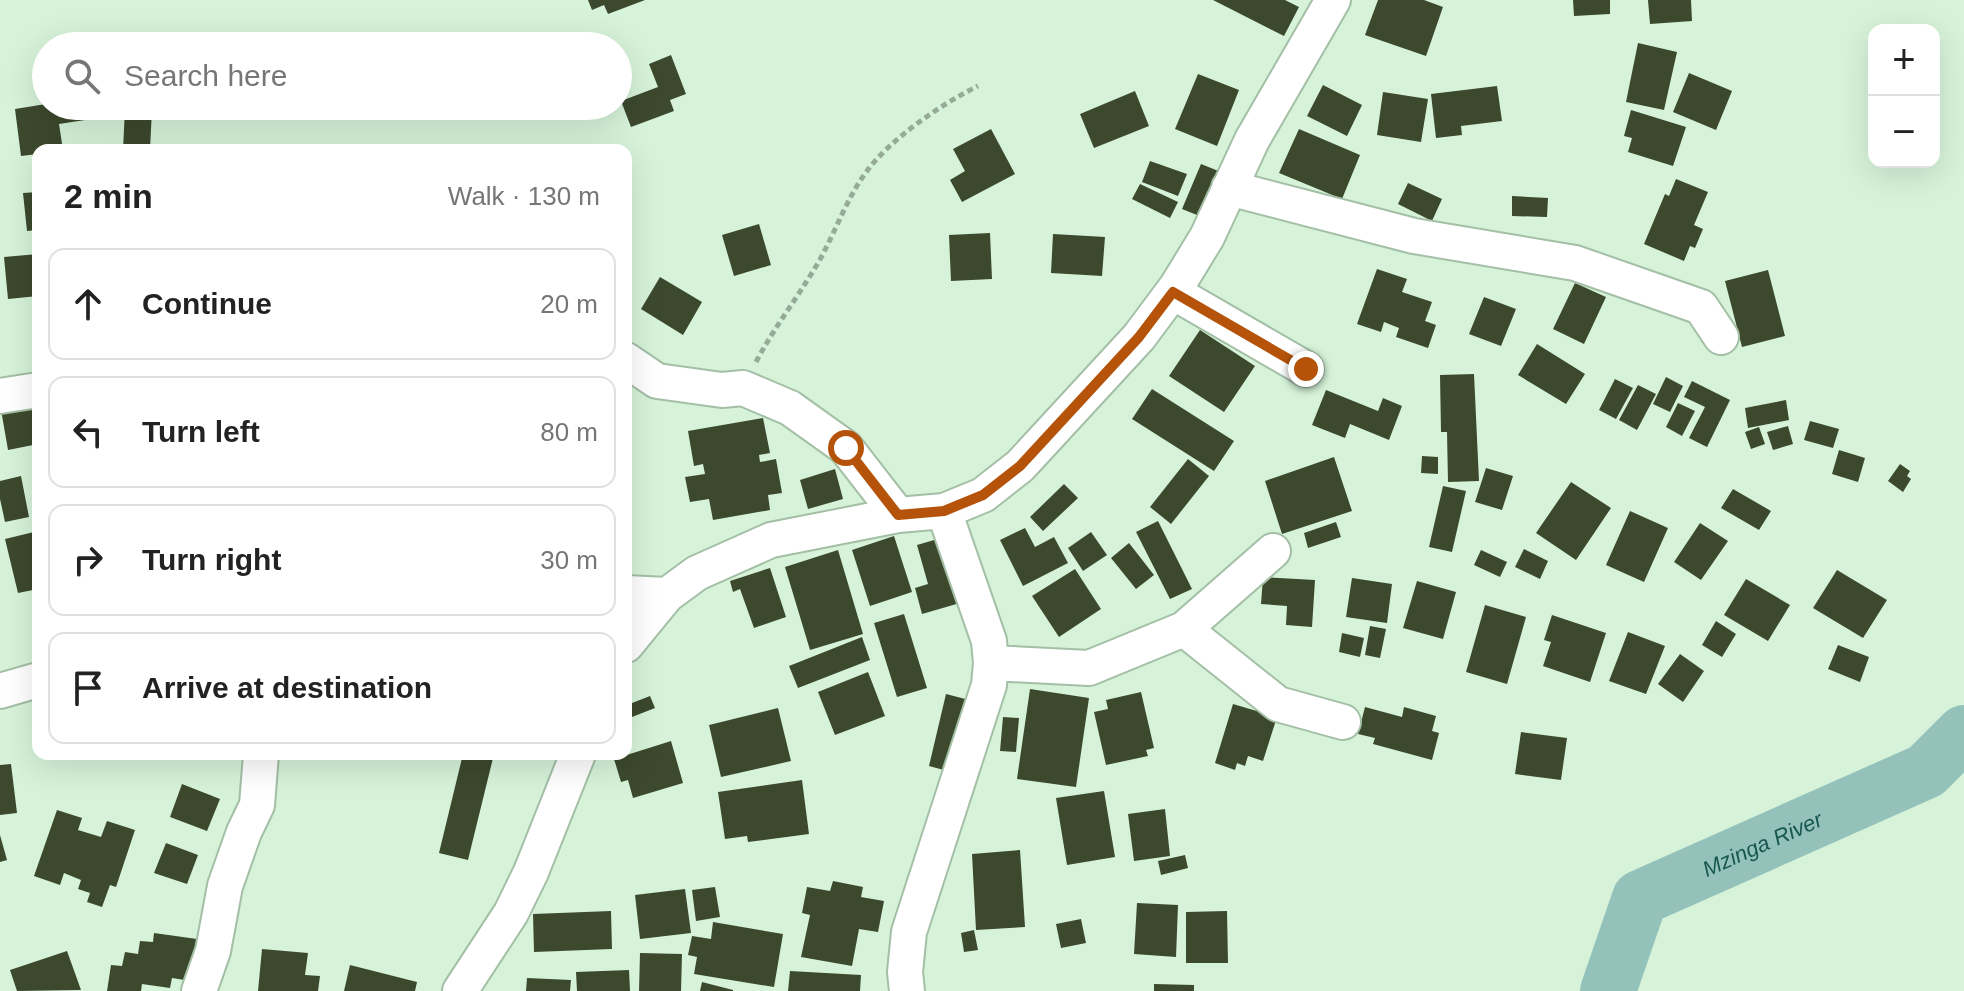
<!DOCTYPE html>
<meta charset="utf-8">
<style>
body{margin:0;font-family:Helvetica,sans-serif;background:#f2f2f2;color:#222}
.controls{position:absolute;right:24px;top:24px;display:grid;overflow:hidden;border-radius:16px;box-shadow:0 8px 32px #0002}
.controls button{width:72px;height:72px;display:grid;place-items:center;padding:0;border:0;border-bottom:2px solid #e0e0e0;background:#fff;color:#222;font:40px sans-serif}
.stop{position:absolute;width:24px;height:24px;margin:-18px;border:6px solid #b45309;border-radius:50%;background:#fff}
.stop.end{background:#b45309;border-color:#fff;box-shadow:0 2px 8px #0008}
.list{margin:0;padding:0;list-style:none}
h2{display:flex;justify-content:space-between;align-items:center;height:104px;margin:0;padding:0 32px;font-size:34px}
h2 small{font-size:26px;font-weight:400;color:#767676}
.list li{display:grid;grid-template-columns:52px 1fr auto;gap:24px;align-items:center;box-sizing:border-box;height:112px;margin:0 16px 16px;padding:0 16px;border:2px solid #e0e0e0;border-radius:16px}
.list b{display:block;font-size:30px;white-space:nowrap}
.list em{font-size:26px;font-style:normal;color:#767676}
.icon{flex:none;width:44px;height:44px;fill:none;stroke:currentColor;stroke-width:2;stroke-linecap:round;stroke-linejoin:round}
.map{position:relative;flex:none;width:1964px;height:991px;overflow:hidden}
.search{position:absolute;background:#fff;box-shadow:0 8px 32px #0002;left:32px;top:32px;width:600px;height:88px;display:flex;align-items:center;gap:20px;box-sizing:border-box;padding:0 28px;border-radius:44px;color:#767676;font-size:30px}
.panel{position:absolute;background:#fff;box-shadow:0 8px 32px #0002;left:32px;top:144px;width:600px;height:616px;border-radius:16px}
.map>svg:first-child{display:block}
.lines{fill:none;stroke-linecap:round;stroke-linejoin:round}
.river{stroke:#94c2bb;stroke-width:56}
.building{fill:#3c492d}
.minor-casing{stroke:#a3bfa6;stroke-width:38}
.path{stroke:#95ab97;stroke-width:5;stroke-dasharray:6 4;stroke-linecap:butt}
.minor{stroke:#fff;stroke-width:34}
.route{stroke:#b45309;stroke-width:10}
.labels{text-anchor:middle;stroke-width:8;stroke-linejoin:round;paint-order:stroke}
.water-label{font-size:22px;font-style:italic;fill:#195751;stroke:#fff}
</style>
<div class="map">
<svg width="1964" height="991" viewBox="0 0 1964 991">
<rect width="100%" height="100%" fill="#d6f3d9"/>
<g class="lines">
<path class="river" id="s1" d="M1608 991 1640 898 1926 771 1964 733"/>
</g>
<path class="building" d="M588 0H645L608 14 604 5 592 10Z
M1213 0H1285L1299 7 1284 36Z
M1378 0H1424L1443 7 1426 56 1365 35Z
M1573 0H1610V14L1574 16Z
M1648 0H1691L1692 21 1650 24Z
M1638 43 1677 52 1664 110 1626 102Z
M671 55 686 94 670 100 674 111 631 127 621 101 658 87 649 64Z
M1689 73 1732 91 1716 130 1673 112Z
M1198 74 1239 90 1217 146 1175 129Z
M1323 85 1362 105 1347 136 1307 116Z
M1497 86 1502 121 1461 126 1462 135 1436 138 1431 94Z
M1135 91 1149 126 1094 148 1080 114Z
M1383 92 1428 99 1421 142 1377 135Z
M46 104 83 106 85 120 59 124 63 150H38V154L21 156 15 109Z
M125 108 152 109 150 150H123Z
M1631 110 1686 127 1673 166 1628 152 1632 138 1624 136Z
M991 129 1015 174 962 202 950 180 965 171 953 149Z
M1299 129 1360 155 1342 199 1279 173Z
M1150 161 1187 174 1178 196 1142 182Z
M1201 164 1221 172 1202 217 1182 209Z
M1676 179 1708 192 1694 225 1703 229 1695 248 1690 246 1684 261 1644 244 1665 194 1669 196Z
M1408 183 1442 199 1432 221 1398 204Z
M1140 184 1178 202 1170 218 1132 199Z
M38 192V230L27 231 23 193Z
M1512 196 1548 198 1547 217 1512 216Z
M759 224 771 265 734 276 722 235Z
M990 233 992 279 951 281 949 235Z
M1053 234 1105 237 1102 276 1051 273Z
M38 254V296L8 299 4 257Z
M1377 269 1407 279 1402 292 1432 302 1425 321 1436 325 1428 348 1396 337 1399 328 1384 322 1381 332 1357 324Z
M1768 270 1785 336 1742 347 1725 281Z
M660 277 702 302 683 335 641 309Z
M1575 283 1606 297 1584 344 1553 329Z
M1484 297 1516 309 1501 346 1469 334Z
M1200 330 1255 366 1224 412 1169 376Z
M1537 344 1585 374 1566 404 1518 375Z
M1474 374 1479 481 1448 482 1447 432H1441L1440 375Z
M1666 377 1683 386 1670 412 1653 404Z
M1615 379 1633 388 1616 419 1599 410Z
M1692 381 1730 400 1707 447 1689 438 1705 407 1684 397Z
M1638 385 1656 394 1637 430 1619 420Z
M1152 389 1234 441 1214 471 1132 419Z
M1326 390 1378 411 1383 398 1402 406 1389 440 1350 424 1345 438 1312 425Z
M38 397V444L8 450 0 404Z
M1786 400 1789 420 1748 428 1745 408Z
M1678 403 1695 411 1682 436 1666 427Z
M763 418 770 453 759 455 760 462 776 459 782 493 768 495 770 510 713 520 709 499 690 502 685 477 705 474 703 464 694 466 688 431Z
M1810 421 1839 429 1833 448 1804 440Z
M1788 426 1793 444 1773 450 1767 432Z
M1759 427 1765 444 1751 449 1745 432Z
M1839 450 1865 458 1858 482 1832 474Z
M1422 456 1438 457V474L1421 473Z
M1334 457 1352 511 1282 534 1265 481Z
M1188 459 1209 476 1171 524 1150 507Z
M1900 464 1910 471 1907 476 1911 479 1903 492 1888 481Z
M1486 468 1513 476 1502 510 1475 502Z
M835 469 843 499 808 509 800 480Z
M21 476 29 517 5 522 0 499V481Z
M1571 482 1611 508 1576 560 1536 533Z
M1064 484 1078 498 1043 531 1030 517Z
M1443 486 1466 491 1452 552 1429 547Z
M1733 489 1771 511 1759 530 1721 508Z
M1630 511 1668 528 1644 582 1606 565Z
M1158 521 1192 589 1170 599 1136 532Z
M1336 522 1341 537 1308 548 1304 533Z
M1700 523 1728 541 1701 580 1674 562Z
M1025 528 1035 547 1054 537 1068 563 1023 586 1000 540Z
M38 531V589L18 593 5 539Z
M1091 532 1107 555 1083 571 1068 548Z
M894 536 912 592 870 606 852 550Z
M941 538 960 603 922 614 915 588 928 584 917 545Z
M1129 543 1154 575 1136 589 1111 558Z
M1524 549 1548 561 1540 579 1515 567Z
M838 550 863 634 810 650 785 567Z
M1481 550 1507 562 1500 577 1474 565Z
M770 568 786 617 754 628 740 589 733 592 730 581Z
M1075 569 1101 609 1059 637 1032 596Z
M1837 570 1887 600 1863 638 1813 608Z
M1263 577 1315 580 1312 627 1286 625 1287 606 1261 604Z
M1352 578 1392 584 1387 623 1346 617Z
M1746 579 1790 605 1768 641 1724 615Z
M1417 581 1456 592 1443 639 1403 628Z
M1485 605 1526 617 1507 684 1466 672Z
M904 614 927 688 897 697 874 623Z
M1552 615 1606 633 1590 682 1543 666 1551 642 1544 640Z
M1716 621 1736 634 1722 657 1702 645Z
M1370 626 1386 629 1380 658 1365 655Z
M1628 632 1665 646 1646 694 1609 681Z
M1342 633 1364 638 1360 657 1339 652Z
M862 637 870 660 798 688 789 666Z
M1838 645 1869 657 1860 682 1828 669Z
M1680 654 1704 671 1683 702 1658 684Z
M868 672 885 716 835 735 818 692Z
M1030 689 1089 698 1076 787 1017 779Z
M1141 692 1154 748 1146 750 1148 756 1106 765 1094 712 1108 709 1106 700Z
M946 694 973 701 955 773 929 766Z
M650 696 655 708 632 717 627 705Z
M1233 704 1277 717 1263 761 1248 756 1245 766 1237 763 1235 770 1215 763Z
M1365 707 1402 717 1404 707 1436 716 1432 731 1439 733 1432 760 1373 744 1375 738 1358 734Z
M778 708 791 761 721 777 709 725Z
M1003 717 1019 718 1016 752 1000 751Z
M1521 732 1567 738 1561 780 1515 774Z
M671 741 683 783 633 798 628 780 621 782 614 759Z
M463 754H494L468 860 439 853Z
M11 764 17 813 0 815V765Z
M802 780 809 834 748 842 747 836 725 839 718 792Z
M182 784 220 799 207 831 170 817Z
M1104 791 1115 857 1067 865 1056 798Z
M1165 809 1170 856 1134 861 1128 814Z
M57 810 82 818 78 830 101 837 107 821 135 830 116 887 110 885 102 907 87 902 90 893 78 889 81 880 64 873 60 885 34 876Z
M0 835 7 860 0 862Z
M166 843 198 855 187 884 154 873Z
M1020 850 1025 927 976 930 972 854Z
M1185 855 1188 868 1161 875 1158 861Z
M833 881 863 887 861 897 884 901 878 932 859 929 852 966 801 957 810 915 802 913 807 887 830 891Z
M715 887 720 917 696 921 692 890Z
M685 889 691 933 640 939 635 895Z
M1137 903 1178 905 1176 957 1134 954Z
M611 911 612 949 534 952 533 914Z
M1227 911 1228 963H1186V912Z
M1081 919 1086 943 1061 948 1056 924Z
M713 922 783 934 774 987 694 974 697 957 688 955 692 936 711 939Z
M974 930 978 950 964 952 961 933Z
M154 933 197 939 191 981 172 978 170 988 142 984 141 991H107L111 965 122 966 125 952 138 954 140 941 153 942Z
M262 949 308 953 305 975 320 976 318 991H258Z
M67 951 81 990 17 991 10 970Z
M640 953 682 954 681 991H639Z
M350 965 417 982 415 991H344Z
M629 970 630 991H577L576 972Z
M790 971 861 975 860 991H788Z
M527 978 571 980 570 991H526Z
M702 982 733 990V991H700Z
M1154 984 1194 985V991H1154Z"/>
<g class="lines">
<defs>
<path id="minor" d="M1229 188 1414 236 1575 263 1701 307 1721 337
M1173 292 1306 369
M626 360 657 381 722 390 743 388 790 408 846 448 898 515
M0 396 38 390
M626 593 667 595
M1184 629 1278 704 1343 722
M626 645 667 595 697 573 771 540 898 515 944 511 983 495 1020 466 1139 337 1177 286 1207 237 1252 140 1333 0
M991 663 1089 668 1184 629 1273 551
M0 691 38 680
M199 991 213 951 225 886 244 832 257 805 261 754
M460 991 511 913 531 872 578 754
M907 991 905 972 909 932 989 685 991 663 989 641 944 511"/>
</defs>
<use href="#minor" class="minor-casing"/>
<path class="path" d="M756 362C774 328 795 301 815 268 834 237 845 200 867 171 890 139 943 103 978 86"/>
<use href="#minor" class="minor"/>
</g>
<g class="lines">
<path class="route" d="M846 448 898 515 944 511 983 495 1020 466 1139 337 1173 292 1306 369"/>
</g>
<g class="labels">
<g class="water-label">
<text dy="8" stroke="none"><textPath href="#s1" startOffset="232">Mzinga River</textPath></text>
</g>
</g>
</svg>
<div class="controls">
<button>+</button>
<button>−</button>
</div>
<div class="stop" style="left:846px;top:448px"></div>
<div class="stop end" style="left:1306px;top:369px"></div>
<div class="search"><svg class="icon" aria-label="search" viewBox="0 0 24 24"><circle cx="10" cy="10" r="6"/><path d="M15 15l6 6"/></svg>Search here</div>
<section class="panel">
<h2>2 min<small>Walk · 130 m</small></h2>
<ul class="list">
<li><svg class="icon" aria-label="ahead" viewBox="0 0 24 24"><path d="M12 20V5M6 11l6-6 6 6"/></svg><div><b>Continue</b></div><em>20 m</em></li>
<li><svg class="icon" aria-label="left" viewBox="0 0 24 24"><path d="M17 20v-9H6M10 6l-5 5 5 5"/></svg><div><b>Turn left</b></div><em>80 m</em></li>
<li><svg class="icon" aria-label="right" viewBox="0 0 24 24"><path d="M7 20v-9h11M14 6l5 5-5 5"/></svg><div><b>Turn right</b></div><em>30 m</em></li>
<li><svg class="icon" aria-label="arrive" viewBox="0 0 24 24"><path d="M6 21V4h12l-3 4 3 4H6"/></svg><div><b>Arrive at destination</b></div></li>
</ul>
</section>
</div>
